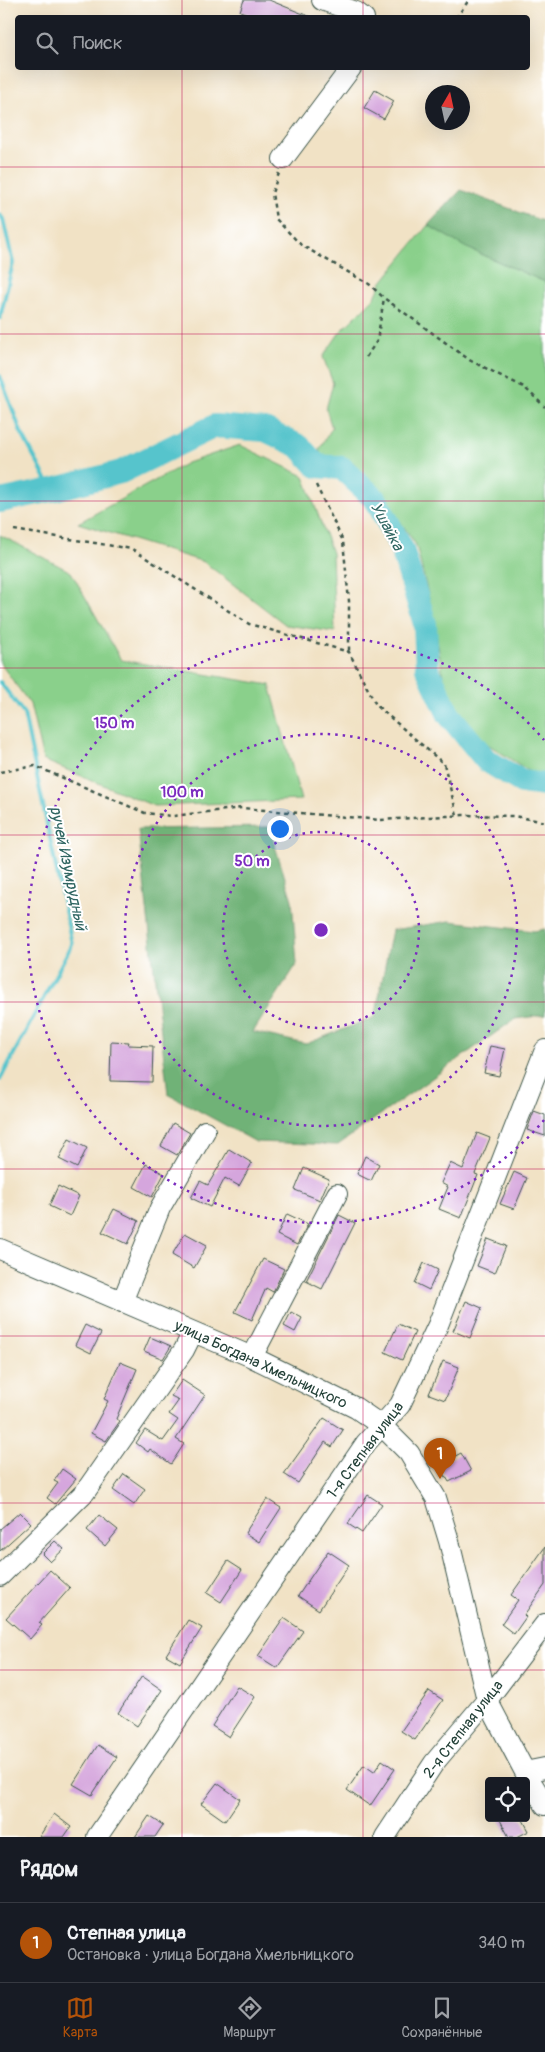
<!DOCTYPE html>
<html lang="ru">
<meta charset="utf-8">
<style>
body{margin:0;font-family:Pangolin,sans-serif;background:#20242c;color:#f1f3f6}
.controls{position:absolute;right:15px;bottom:15px;display:grid;overflow:hidden;border-radius:5px;box-shadow:0 5px 20px #0002}
.controls button{width:45px;height:45px;display:grid;place-items:center;padding:0;border:0;border-bottom:1px solid #363941;background:#171b24;color:#f1f3f6;font:25px sans-serif}
.compass{position:absolute;left:425px;top:85px;width:45px;height:45px;border-radius:50%;background:#171b24;box-shadow:0 5px 20px #0002;rotate:9deg}
.you{position:absolute;left:279px;top:828px;width:18px;height:18px;margin:-12px;border:4px solid #fff;border-radius:50%;background:#1a73e8;box-shadow:0 0 0 8px #1a73e833}
.badge{display:grid;place-items:center;width:32px;height:32px;border-radius:50%;background:#b45309;color:#fff;font-size:16px;font-weight:700}
.pin{position:absolute;translate:-50% -41px;filter:drop-shadow(0 1px 2px #0008)}
.pin::after{content:'';position:absolute;top:26px;width:18px;height:15px;background:inherit;clip-path:polygon(0 0,100% 0,50% 100%)}
.list{margin:0;padding:0;list-style:none}
h2{display:flex;justify-content:space-between;align-items:center;height:65px;margin:0;padding:0 20px;font-size:21px}
h2 small{font-size:16px;font-weight:400;color:#9ea1a6}
.list li{display:grid;grid-template-columns:32px 1fr auto;gap:15px;align-items:center;box-sizing:border-box;height:80px;padding:0 20px;border-top:1px solid #363941}
.list b{display:block;font-size:19px;white-space:nowrap}
.list p{margin:0;font-size:16px;white-space:nowrap;color:#9ea1a6}
.list em{font-size:16px;font-style:normal;color:#9ea1a6}
.icon{flex:none;width:28px;height:28px;fill:none;stroke:currentColor;stroke-width:2;stroke-linecap:round;stroke-linejoin:round}
.map{position:relative;flex:none;width:545px;height:1837px;overflow:hidden}
.search{position:absolute;background:#171b24;box-shadow:0 5px 20px #0002;left:15px;right:15px;top:15px;height:55px;display:flex;align-items:center;gap:12px;box-sizing:border-box;padding:0 18px;border-radius:5px;color:#9ea1a6;font-size:19px}
.sheet{height:145px;background:#171b24}
nav{display:flex;justify-content:space-around;align-items:center;box-sizing:border-box;height:70px;border-top:1px solid #363941;background:#171b24;font-size:14px;color:#9ea1a6}
nav a{display:grid;justify-items:center;gap:2px}
nav .on{color:#b45309}
.map>svg:first-child{display:block}
.green{fill:#8ad08b;stroke:#548660}
.forest{fill:#6fb277;stroke:#477856}
.lines{fill:none;stroke-linecap:round;stroke-linejoin:round}
.stream{stroke:#57c4cc;stroke-width:4}
.river{stroke:#57c4cc;stroke-width:24}
.building{fill:#d5a6dd}
.minor-casing{stroke:#3e564a;stroke-width:22}
.path{stroke:#3e564a;stroke-width:2.5;stroke-dasharray:4 4;stroke-linecap:butt}
.minor{stroke:#fff;stroke-width:20}
.grid{fill:none;stroke:#c2185b;stroke-width:1;stroke-opacity:0.55}
.ring{fill:none;stroke:#7b2cbf;stroke-width:2.5;stroke-dasharray:2.5 5}
.labels{text-anchor:middle;stroke-width:4;stroke-linejoin:round;paint-order:stroke}
.street-label{font-size:15px;fill:#1f3d34;stroke:#fff}
.water-label{font-size:16px;font-style:italic;fill:#306662;stroke:#fff}
.centre{fill:#7b2cbf;stroke:#fff;stroke-width:2.5}
.ring-label{font-size:15px;text-anchor:middle;font-weight:bold;fill:#7b2cbf;stroke:#fff;stroke-width:4;stroke-linejoin:round;paint-order:stroke}
</style>
<div class="map">
<svg width="545" height="1837" viewBox="0 0 545 1837">
<rect width="100%" height="100%" fill="#fff"/>
<filter id="ink" filterUnits="userSpaceOnUse"><feTurbulence type="fractalNoise" baseFrequency=".02" numOctaves="2"/><feDisplacementMap in="SourceGraphic" scale="10" xChannelSelector="R" yChannelSelector="G"/><feConvolveMatrix kernelMatrix="1 2 1 2 8 2 1 2 1" color-interpolation-filters="sRGB"/></filter>
<filter id="wash" filterUnits="userSpaceOnUse"><feTurbulence type="fractalNoise" baseFrequency=".0096" numOctaves="4" result="noise"/><feDisplacementMap in="SourceGraphic" scale="20" xChannelSelector="R" yChannelSelector="G"/><feGaussianBlur stdDeviation="1.12" result="paint"/><feColorMatrix in="noise" values="0 0 0 0 0 0 0 0 0 0 0 0 0 0 0 0 0 1.4 0 .05"/><feComposite in="paint" operator="in"/></filter>
<g filter="url(#wash)">
<rect width="100%" height="100%" fill="#f1e2c5"/>
<path class="green" d="M428 225 465 247 545 282V776L535 775 486 743 463 722 445 688 433 614 416 545 382 494 353 462 323 461 319 449 332 428 326 409 333 383 323 357 340 332 375 297 382 282Z
M240 445 304 476 332 553 335 632 286 625 204 562 78 523 187 463Z
M0 535 71 572 121 660 270 685 301 800 154 806 43 760 30 704 0 663Z"/>
<path class="forest" d="M461 190 545 222V282L465 247 428 225Z
M269 827 292 900 297 964 253 1032 306 1044 375 1017 392 930 450 921 534 931 545 929V1015L515 1019 338 1145 256 1142 168 1094 138 829Z"/>
<g class="lines">
<path class="stream" d="M0 215 3 219 13 263 0 318
M0 376 21 432 52 490
M0 682 24 714 72 944 0 1080"/>
<path class="river" d="M0 501 52 490 121 472 215 426 265 430 299 446 317 466 342 468 376 500 402 549 425 624 427 668 449 715 486 760 522 782 545 785"/>
</g>
<g id="blocks">
<path class="building" d="M244 0H269L313 18H258L240 11Z
M375 90 394 101 384 119 364 108Z
M111 1041 129 1042 128 1045 153 1046 152 1082 110 1081Z
M490 1046 505 1049 499 1076 484 1073Z
M534 1111 545 1115V1136L527 1130Z
M173 1123 190 1133 177 1155 161 1146Z
M477 1133 490 1138 475 1174 478 1175 461 1218 439 1209 448 1187 441 1183 450 1163 463 1169Z
M69 1139 87 1148 77 1168 59 1159Z
M229 1149 252 1163 239 1186 225 1178 210 1207 191 1198 200 1181 208 1185Z
M365 1156 379 1164 371 1181 357 1174Z
M146 1164 164 1174 152 1197 134 1187Z
M304 1168 329 1179 320 1200 295 1190Z
M514 1172 527 1178 514 1209 500 1204Z
M58 1186 79 1196 70 1216 49 1206Z
M114 1209 139 1221 128 1244 102 1232Z
M287 1214 308 1224 297 1245 277 1235Z
M339 1215 355 1223 322 1289 306 1281Z
M185 1233 207 1245 194 1268 172 1255Z
M488 1239 506 1246 495 1273 477 1266Z
M263 1259 284 1269 273 1292 266 1288 252 1320 235 1312Z
M424 1263 438 1270 429 1290 415 1283Z
M466 1301 482 1308 470 1338 453 1331Z
M291 1312 302 1318 295 1332 284 1326Z
M398 1324 415 1332 402 1360 385 1352Z
M85 1325 101 1333 91 1353 75 1345Z
M150 1337 171 1346 163 1359 144 1351Z
M443 1361 459 1367 445 1400 429 1394Z
M120 1362 137 1369 116 1419 120 1421 106 1441 91 1433 108 1401 104 1399Z
M182 1380 205 1395 176 1439 184 1444 171 1464 150 1449 148 1452 136 1443 145 1430 163 1441 178 1420 169 1414 179 1400 171 1396Z
M324 1418 343 1430 332 1447 325 1442 298 1483 284 1474Z
M461 1453 471 1471 449 1482 439 1465Z
M62 1469 76 1479 55 1504 47 1498 58 1483 54 1481Z
M124 1474 145 1489 134 1505 113 1490Z
M368 1495 382 1504 362 1533 348 1524Z
M267 1499 281 1508 259 1542 245 1533Z
M20 1512 31 1523 0 1551V1529Z
M99 1515 118 1530 105 1546 87 1530Z
M55 1541 64 1549 50 1562 42 1554Z
M545 1547V1585L524 1615 526 1617 514 1634 501 1624 518 1600 511 1595Z
M328 1551 349 1565 319 1610 298 1596Z
M228 1561 242 1570 221 1602 207 1593Z
M50 1570 70 1588 39 1623 42 1625 30 1639 6 1618Z
M284 1618 303 1631 277 1668 258 1656Z
M188 1620 202 1628 180 1663 166 1655Z
M142 1676 162 1690 137 1726 118 1713Z
M237 1686 255 1697 229 1737 212 1726Z
M429 1691 443 1700 415 1740 401 1731Z
M98 1745 117 1757 92 1795 73 1784Z
M382 1760 395 1769 370 1806 347 1790 364 1765 374 1772Z
M217 1783 240 1799 225 1821 201 1804Z
M54 1814 71 1827 64 1837H39Z
M149 1816 163 1825 155 1837H135Z
M499 1818H522L529 1831 517 1837H509Z"/>
</g>
</g>
<g filter="url(#ink)">
<use href="#blocks" fill-opacity="0" stroke="#3e564a" stroke-width="1"/>
<g class="lines">
<defs>
<path id="minor" d="M322 0 356 12 364 18
M283 159 351 68
M0 1249 252 1357 356 1408 382 1426 409 1453 436 1498 449 1541 487 1700 525 1772 545 1805
M122 1302 160 1208 205 1131
M252 1357 337 1194
M0 1576 85 1492 184 1350 193 1332
M525 1772 545 1768
M97 1837 366 1443 400 1405 438 1325 545 1050
M385 1837 434 1763 487 1700 545 1624"/>
</defs>
<use href="#minor" class="minor-casing"/>
<path class="path" d="M456 18 469 0
M279 173 272 193 276 219 301 245 369 284 384 298 471 361 524 387 545 407
M366 357 377 341 384 298
M316 485 343 541 349 601V652
M14 530 132 549 249 624 349 652 376 705 444 764 457 815
M0 772 35 766 145 813 173 816 242 808 381 820 463 815 514 816 545 822"/>
<use href="#minor" class="minor"/>
</g>
</g>
<path class="grid" d="M182 0V18M363 0V18M182 68V1837M363 68V1837M0 167H545M0 334H545M0 501H545M0 668H545M0 835H545M0 1002H545M0 1169H545M0 1336H545M0 1503H545M0 1670H545"/>
<g class="ring">
<circle cx="321" cy="930" r="98"/>
<circle cx="321" cy="930" r="196"/>
<path d="M544 1120A293 293 0 1 1 544 740"/>
</g>
<g class="labels">
<g class="street-label">
<text transform="translate(261 1364) rotate(25)" y="5">улица Богдана Хмельницкого</text>
<text transform="translate(365 1450) rotate(-53)" y="5">1-я Степная улица</text>
<text transform="translate(463 1729) rotate(-52)" y="5">2-я Степная улица</text>
</g>
<g class="water-label">
<text transform="translate(388 526) rotate(62)" y="6">Ушайка</text>
<text transform="translate(69 868) rotate(78)" y="6">ручей Изумрудный</text>
</g>
</g>
<circle cx="321" cy="930" r="8" class="centre"/>
<g class="ring-label">
<text x="114" y="728">150 m</text>
<text x="182" y="797">100 m</text>
<text x="252" y="866">50 m</text>
</g>
</svg>
<div class="controls">
<button><svg class="icon" aria-label="locate" viewBox="0 0 24 24"><circle cx="12" cy="12" r="6"/><path d="M12 2v4M12 18v4M2 12h4M18 12h4"/></svg></button>
</div>
<svg class="compass" viewBox="-18 -18 36 36"><path d="M0-13l5 13h-10z" fill="#e53935"/><path d="M0 13l5-13h-10z" fill="#9ea1a6"/></svg>
<div class="you"></div>
<div class="pin badge" style="left:440px;top:1479px">1</div>
<div class="search"><svg class="icon" aria-label="search" viewBox="0 0 24 24"><circle cx="10" cy="10" r="6"/><path d="M15 15l6 6"/></svg>Поиск</div>
</div>
<section class="sheet">
<h2>Рядом<small></small></h2>
<ul class="list">
<li><span class="badge">1</span><div><b>Степная улица</b><p>Остановка · улица Богдана Хмельницкого</p></div><em>340 m</em></li>
</ul>
</section>
<nav>
<a class="on"><svg class="icon" aria-label="map" viewBox="0 0 24 24"><path d="M3 6l6-2 6 2 6-2v14l-6 2-6-2-6 2zM9 4v14M15 6v14"/></svg>Карта</a>
<a><svg class="icon" aria-label="directions" viewBox="0 0 24 24"><path d="M12 3l9 9-9 9-9-9zM9 14v-3h6M13 9l2 2-2 2"/></svg>Маршрут</a>
<a><svg class="icon" aria-label="saved" viewBox="0 0 24 24"><path d="M7 4h10v16l-5-4-5 4z"/></svg>Сохранённые</a>
</nav>
